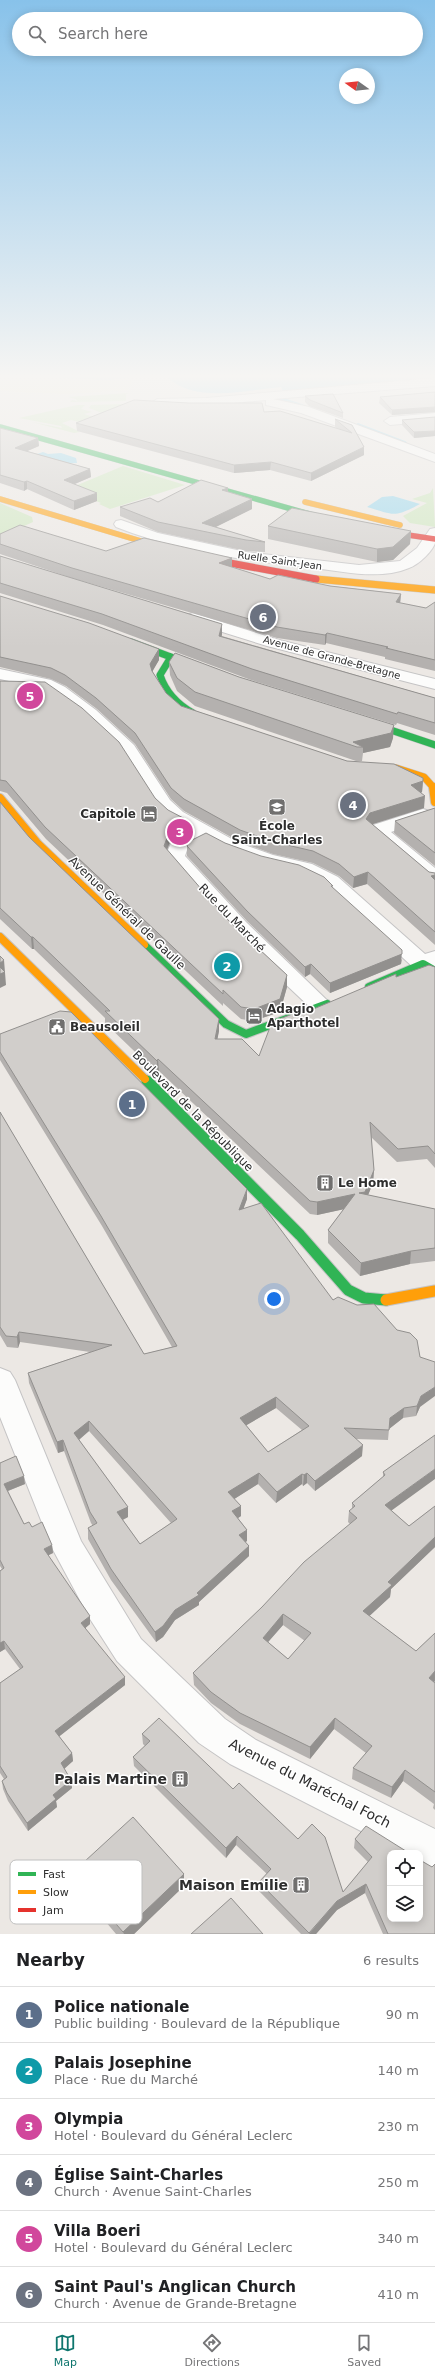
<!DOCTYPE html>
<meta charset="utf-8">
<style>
body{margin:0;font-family:"DejaVu Sans",sans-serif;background:#f6f6f6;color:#202124}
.controls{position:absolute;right:12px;bottom:12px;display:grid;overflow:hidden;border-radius:8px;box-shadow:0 2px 10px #0003}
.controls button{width:36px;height:36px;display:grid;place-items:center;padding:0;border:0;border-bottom:1px solid #e0e0e0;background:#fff;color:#202124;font:20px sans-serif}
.compass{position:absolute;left:339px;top:68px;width:36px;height:36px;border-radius:50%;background:#fff;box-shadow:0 2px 10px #0003;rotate:285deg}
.you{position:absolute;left:274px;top:1299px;width:14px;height:14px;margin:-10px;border:3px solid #fff;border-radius:50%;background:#1a73e8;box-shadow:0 0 0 6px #1a73e833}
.badge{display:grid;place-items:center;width:26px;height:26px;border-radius:50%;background:#0f766e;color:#fff;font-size:13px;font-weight:700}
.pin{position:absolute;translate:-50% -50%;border:2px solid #fff;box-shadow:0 1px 4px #0006}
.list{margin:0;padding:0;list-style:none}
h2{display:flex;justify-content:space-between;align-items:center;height:52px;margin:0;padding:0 16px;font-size:17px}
h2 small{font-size:13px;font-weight:400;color:#757577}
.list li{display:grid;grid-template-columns:26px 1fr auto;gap:12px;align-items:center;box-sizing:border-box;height:56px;padding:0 16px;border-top:1px solid #e0e0e0}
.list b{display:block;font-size:15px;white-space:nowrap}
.list p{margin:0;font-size:13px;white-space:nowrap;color:#757577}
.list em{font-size:13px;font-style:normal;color:#757577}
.icon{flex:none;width:22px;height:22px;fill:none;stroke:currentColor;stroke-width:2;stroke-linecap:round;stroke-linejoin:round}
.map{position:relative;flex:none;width:435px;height:1934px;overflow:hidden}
.search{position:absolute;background:#fff;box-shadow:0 2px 10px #0003;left:12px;right:12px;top:12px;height:44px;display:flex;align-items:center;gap:10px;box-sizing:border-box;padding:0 14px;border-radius:22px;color:#757577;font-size:15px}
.sheet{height:388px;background:#fff}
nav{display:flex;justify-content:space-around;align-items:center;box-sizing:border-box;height:56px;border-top:1px solid #e0e0e0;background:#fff;font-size:11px;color:#757577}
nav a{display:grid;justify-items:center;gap:2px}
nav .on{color:#0f766e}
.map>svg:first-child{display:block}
.green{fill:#cee6be}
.sand{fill:#f0ead3}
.water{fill:#99d6ec}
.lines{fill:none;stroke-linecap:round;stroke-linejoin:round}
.stream{stroke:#99d6ec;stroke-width:3.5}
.street-casing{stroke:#c5c4c5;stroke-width:2}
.fast-far3-casing{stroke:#c5c4c5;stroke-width:6}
.fast-far2-casing{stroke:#c5c4c5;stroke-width:8}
.fast-far1-casing{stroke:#c5c4c5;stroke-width:10}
.fast-casing{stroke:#c5c4c5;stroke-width:13}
.slow-far3-casing{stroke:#c5c4c5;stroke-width:6}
.slow-far2-casing{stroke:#c5c4c5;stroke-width:8}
.slow-far1-casing{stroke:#c5c4c5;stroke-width:10}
.slow-casing{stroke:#c5c4c5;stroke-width:13}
.jam-far1-casing{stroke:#c5c4c5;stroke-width:6}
.jam-casing{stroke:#c5c4c5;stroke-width:8}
.street{fill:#fcfcfb;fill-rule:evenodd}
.fast-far3{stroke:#30b455;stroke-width:5.5}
.fast-far2{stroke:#30b455;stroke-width:7}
.fast-far1{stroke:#30b455;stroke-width:8}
.fast{stroke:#30b455;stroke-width:11}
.slow-far3{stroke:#ff9f0a;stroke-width:5.5}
.slow-far2{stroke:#ff9f0a;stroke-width:7}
.slow-far1{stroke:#ff9f0a;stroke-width:8}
.slow{stroke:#ff9f0a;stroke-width:11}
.jam-far1{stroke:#e5322d;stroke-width:5.5}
.jam{stroke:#e5322d;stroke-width:7}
.wall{fill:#b4b1af;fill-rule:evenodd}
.shaded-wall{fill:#92908e}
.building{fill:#d1cecb;stroke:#92908e;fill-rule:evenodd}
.labels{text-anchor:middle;stroke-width:3;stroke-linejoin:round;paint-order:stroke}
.far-street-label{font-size:10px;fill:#2e2e2e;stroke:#fff}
.poi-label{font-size:12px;font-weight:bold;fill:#2e2e2e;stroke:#fff;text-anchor:start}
.street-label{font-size:12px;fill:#2e2e2e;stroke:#fff}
.near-poi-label{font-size:14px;font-weight:bold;fill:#2e2e2e;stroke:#fff;text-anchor:end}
.near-street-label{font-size:14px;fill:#2e2e2e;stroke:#fff}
.key{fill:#fff;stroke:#c0c0c0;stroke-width:1}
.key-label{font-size:11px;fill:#2e2e2e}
</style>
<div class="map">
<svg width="435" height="1934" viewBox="0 0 435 1934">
<rect width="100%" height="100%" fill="#ece8e4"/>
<path class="green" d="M129 393 126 394V401L70 402 72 400 77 401 76 399 68 397Z
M123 404 91 425 71 420 62 423 80 432 74 433 32 422 62 428 61 426 19 418 77 405H85L81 409 92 412 84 414 94 417 102 413 89 408 91 405Z
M123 466 185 485 110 509 99 504 101 503 71 491 56 494Z
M433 488 435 527 410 523 403 516 427 503 412 499 430 493Z
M0 503 32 517 33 522 0 537Z"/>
<path class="sand" d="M0 377C45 377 89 381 134 378L128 390 66 394 0 391Z"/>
<path class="water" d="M47 377H135L107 380Z
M167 377H435V381L284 393 281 387C246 390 196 404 167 377Z
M43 452 48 454 61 453 76 458 77 463 50 464 37 454Z
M393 496 420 504C394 518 394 515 367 507L382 497Z"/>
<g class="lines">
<path class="stream" d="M275 397 302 406
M358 425 405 443"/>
<defs>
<path id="street" d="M435 378V386L273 399 309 407 435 454V462L301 413 266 405V400C249 401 158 413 151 403L157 399 206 398Z
M435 413V421L390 425 384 421 390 417Z
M121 520 158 533 246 552 359 565 400 561 417 548 430 529 435 528C435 532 435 539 435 543 432 552 418 565 409 568 381 580 344 572 315 568 248 561 179 552 116 527L114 524 116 521Z
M193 613 279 640 435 679V689L267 646 187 621 185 618 187 615Z
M0 669 51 680 65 687 96 710 134 745 170 800 183 812 239 843 273 855 312 864 338 877 425 954 435 951V967L423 971 415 969 324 885 299 873 261 864 225 851 206 841 187 850 185 856 246 922 333 1006 330 1011 322 1013 314 1011 230 932 168 861 165 857 171 843 192 833 169 820 156 808 121 752 84 718 53 695 40 688 0 679Z
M423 809 430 811 433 815 430 819 391 832 435 868V884L428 882 367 830 370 826Z
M0 1368 10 1372 15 1380 81 1541 141 1639 225 1719 256 1740 435 1829V1872L420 1865V1853H404L230 1764 199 1743 117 1661 90 1619 52 1548 0 1417Z"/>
<path id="fast-far3" d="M0 427 320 517"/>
<path id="fast-far2" d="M131 642 200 668
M171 657 160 675C166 693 177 704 193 713
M364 721 435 745"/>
<path id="fast-far1" d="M144 945 226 1024 246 1034 327 1004
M369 987 423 964 435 971
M145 1079 148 1082"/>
<path id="fast" d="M147 1081 300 1235 348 1290 364 1298 386 1300"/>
<path id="slow-far3" d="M0 499 164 548
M305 502 400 525"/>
<path id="slow-far2" d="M316 579 435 590
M396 768 424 777 434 788"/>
<path id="slow-far1" d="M433 787 435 802
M0 798 38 844 144 945
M0 937 145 1079"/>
<path id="slow" d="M386 1300 435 1291"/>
<path id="jam-far1" d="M381 531 435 539"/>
<path id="jam" d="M203 558 316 579"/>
</defs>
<use href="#street" class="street-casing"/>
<use href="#fast-far3" class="fast-far3-casing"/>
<use href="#fast-far2" class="fast-far2-casing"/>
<use href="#fast-far1" class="fast-far1-casing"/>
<use href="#fast" class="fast-casing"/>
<use href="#slow-far3" class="slow-far3-casing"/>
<use href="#slow-far2" class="slow-far2-casing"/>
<use href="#slow-far1" class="slow-far1-casing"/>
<use href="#slow" class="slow-casing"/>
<use href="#jam-far1" class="jam-far1-casing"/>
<use href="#jam" class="jam-casing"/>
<use href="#street" class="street"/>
<use href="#fast-far3" class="fast-far3"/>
<use href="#fast-far2" class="fast-far2"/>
<use href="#fast-far1" class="fast-far1"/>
<use href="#fast" class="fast"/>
<use href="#slow-far3" class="slow-far3"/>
<use href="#slow-far2" class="slow-far2"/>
<use href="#slow-far1" class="slow-far1"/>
<use href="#slow" class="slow"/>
<use href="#jam-far1" class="jam-far1"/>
<use href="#jam" class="jam"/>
</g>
<path class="wall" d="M435 392V412L392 415 379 403 380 397Z
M305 396 343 413V418L309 406 305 402Z
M264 412 337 429 335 427V419L352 425 364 447V455L311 481 270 470 234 473 77 431 76 423Z
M435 417V436L414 438 402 425V420Z
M0 428 38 438 39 446 27 451 90 469 91 477 75 484 97 501 74 510 27 489 24 491 0 483Z
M228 492 252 499V509L215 527 265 542V552L246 551 158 532 120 516V507Z
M268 526 411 531 410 544 393 560 377 562 268 539Z
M0 534 106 551 232 567 270 579 401 594 400 603 426 608 435 602V671L385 659V657L326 643 325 645 277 638 72 578 0 554Z
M0 556 222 624V636L435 698V735L397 723 396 725 251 680 103 625 0 593Z
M0 596 159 660 152 671 166 693 181 706 347 761 423 781 422 792 421 793 424 808 372 824 429 872 435 873V945L367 884 353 888 339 876 313 863 273 854 240 842 184 811 171 799 135 744 97 709 66 686 51 679 0 667Z
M169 662 393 738 390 747 363 753 362 761H356L195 706 177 691 170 675Z
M0 681 155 798 189 833 170 842 167 850 229 921 287 975V987L280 1012 253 1021 241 1019 223 1003V1006L46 839 7 793 0 791Z
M0 802 29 837 219 1019V1031L217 1039 259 1056 297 1016 396 977 435 967V1168L427 1159 397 1162 371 1137 374 1170 373 1183 368 1195 435 1209V1261L410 1264 360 1276 328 1243V1230L344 1209 317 1215 310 1214 159 1071 157 1073 105 1023V1018L34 949H32L0 919Z
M435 808V866L394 833 395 821Z
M225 843 333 888 402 960 401 964 330 993 310 974 305 977 247 921 187 856V846Z
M0 1034 247 1199 243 1209 333 1300 420 1407 416 1416 403 1418 389 1429 388 1440 356 1439 362 1456 315 1491 307 1483 303 1486 302 1484 276 1503 258 1484 234 1499 241 1506V1516L238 1518 247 1530V1541L245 1542 249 1546V1556L199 1602V1605L175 1620 163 1637 156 1642 111 1580 88 1539V1528L93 1526 91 1523 64 1451 58 1453 29 1383 28 1373 90 1352 20 1342 18 1348 7 1347 0 1335V1112L144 1354 172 1347 102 1226 0 1060ZM276 1408 302 1430 268 1452 246 1425ZM89 1431 171 1523 140 1544 123 1520 128 1517V1507L79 1440Z
M435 1435 391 1510 409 1526 435 1506V1547L391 1589 390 1597 369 1616 416 1651 435 1633V1681L434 1682 435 1683V1810L433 1808 434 1804 403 1781 391 1798 352 1779 353 1768 366 1753 334 1729 310 1759 240 1724 211 1703 194 1685 193 1673 350 1524 348 1522 349 1511 352 1509V1503L383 1477V1472ZM283 1625 305 1641 288 1659 268 1642Z
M0 1463 25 1484 8 1491 24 1524 32 1527 52 1545 53 1553 48 1555 90 1624 85 1628 125 1685 59 1736 72 1753 73 1761 64 1768 72 1788 56 1801 57 1807 28 1831 8 1801 3 1789 2 1781 4 1779 0 1773V1683L20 1669 5 1649 0 1652V1571L2 1569 0 1566Z
M142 1734 233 1789 343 1892 368 1862 354 1848 355 1839 432 1867 435 1934H383L365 1893 337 1910 316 1934H301L259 1891V1882L267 1874 236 1845 226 1858 134 1766 133 1757 145 1746 143 1744Z
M72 1873 184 1874V1886L134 1934H116L74 1884Z"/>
<path class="shaded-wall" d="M435 407V412L392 415V410Z
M435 431V436L414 438V432Z
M38 438 39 446 16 456 15 448Z
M364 447V455L311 481V473Z
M271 462 270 470 234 473V465Z
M90 469 91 477 65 488 64 480Z
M27 481V489L24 491V482Z
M228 488V497L222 490Z
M97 493V501L74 510V501Z
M252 499V509L206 532 202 523Z
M411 531 410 544 393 560 377 562V549Z
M232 558V567L219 563Z
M401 594 400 604 396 602Z
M222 624V634L219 646V636Z
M327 633 326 643 325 645V635Z
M159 649V660L151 674 150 664Z
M394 725 393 738 390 747 363 753V747L353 742Z
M423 781 422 792 410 797 411 785Z
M425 796 424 808 370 825 366 819 370 813Z
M189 821V833L170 842 164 858V846L170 830Z
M368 872 367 884 353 888 354 877Z
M435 875V886L431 876Z
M31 937H33L34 949H32Z
M402 950 401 964 330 993V983Z
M4 960 6 985 0 988V963Z
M311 964 310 974 305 977V967Z
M287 975V987L280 1012 253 1021 254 1009Z
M219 1019V1031L215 1052V1039Z
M158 1059 159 1071 157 1073V1061Z
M374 1170 373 1183 364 1205 359 1193Z
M247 1189V1199L239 1221V1210Z
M355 1194 354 1207 317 1215V1202Z
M411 1251 410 1264 360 1276 361 1263Z
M19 1332 20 1342 18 1348 17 1337Z
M435 1387V1396L420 1407 416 1416 417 1406 421 1396Z
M276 1397V1408L240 1429V1418Z
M404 1408 403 1418 389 1429 390 1418Z
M89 1421V1431L75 1443 74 1433Z
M63 1440 64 1451 58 1453 57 1442Z
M363 1445 362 1456 315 1491V1481Z
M435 1469V1479L384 1516 385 1505Z
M259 1473 258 1484 228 1503V1492Z
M307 1473V1483L303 1486 304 1475Z
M302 1474V1484L276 1503 277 1492Z
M24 1476 25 1484 5 1492 4 1484Z
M241 1506V1516L232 1522V1511Z
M128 1507V1517L118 1522 117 1512Z
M247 1530V1541L239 1546V1535Z
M435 1537V1547L391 1589 390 1597 362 1623 363 1611 388 1582Z
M52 1545 53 1553 45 1557 44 1549Z
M249 1546V1556L199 1602V1605L175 1620 163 1637 156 1642 155 1632 175 1610 197 1593Z
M283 1614V1625L262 1649 263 1638Z
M90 1616V1624L82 1631 81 1623Z
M4 1641 5 1649 0 1652V1643Z
M435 1671V1681L428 1690 429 1678Z
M125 1677V1685L56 1739 55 1731Z
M335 1718 334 1729 310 1759V1747Z
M72 1753 73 1761 62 1771 61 1763Z
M405 1770 403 1781 391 1798 392 1787Z
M71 1780 72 1788 56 1801 57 1807 28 1831 27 1823 53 1795Z
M237 1836 236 1845 226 1858V1848Z
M184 1874V1886L134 1934H124L123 1932Z
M366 1884 365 1893 337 1910 316 1934H309L337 1901Z"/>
<path class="building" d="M435 392V407L392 410 380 397Z
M333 394 343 413 310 400 305 396Z
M134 400 189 403H262L264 412 280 411 352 433 335 419 352 425 364 447 311 473 271 462 234 465 76 423Z
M435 417V431L414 432 402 420Z
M0 428 38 438 15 448 90 469 64 480 97 493 74 501 27 481 24 482 0 475Z
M201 480 228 488 222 490 252 499 202 523 265 542 246 540 158 522 120 507 150 498 158 502Z
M292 508 411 531 393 547 377 549 268 526Z
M20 525 106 551 144 538 232 558 219 563 270 579 278 575 330 586 401 594 396 602 426 608 435 602V660L386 648 388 647 327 633 325 635 277 627 72 568 0 544V534Z
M0 556 222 624 219 636 435 698V723L398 712 397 714 252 669 102 614 0 583Z
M0 596 89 623 159 649 150 664 152 671 166 693 181 706 347 761 394 764 423 778V781L411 785 425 796 370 813 366 819 429 872 435 873V875L431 876 435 880V932L368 872 354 877 339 864 313 851 274 842 240 830 184 799 171 788 135 733 96 698 65 675 51 668 0 657Z
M175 653 239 677 394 725 391 733 353 742 363 747H357L195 692 177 678 169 662Z
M0 681 45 682 82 708 119 742 155 798 168 810 189 821 170 830 164 846 229 921 287 975 280 999 254 1009 241 1007 223 990V994L45 827 6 781 0 780Z
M0 802 29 837 219 1019 215 1039H242L259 1056 272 1022 295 1013 297 1016 396 974V977L429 965 435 967V1154L428 1146 398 1149 370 1122 374 1170 365 1192 359 1193 435 1209V1248L411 1251 361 1263 328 1230 355 1194 317 1202 310 1201 158 1059 157 1061 105 1011H110L33 937H31L0 908Z
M435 808V853L395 821Z
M206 833 225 843 261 856 299 865 324 877 333 886H331L402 950V954L330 983 311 964 305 967 247 911 187 846 188 842Z
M0 956 4 960 0 963Z
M0 967 5 972 0 974Z
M60 1011 71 1012 247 1189 239 1210 261 1203 333 1300 338 1297 357 1305 374 1304 397 1330 410 1333 417 1340 420 1357 435 1362V1387L421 1396 417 1406 404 1408 390 1418 389 1430 344 1428 363 1445 315 1481 307 1473 304 1475 302 1474 277 1492 259 1473 228 1492 241 1506 232 1511 247 1530 239 1535 249 1546 197 1593 199 1595 175 1610 163 1626 155 1632 111 1569 88 1528 97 1523 90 1512 63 1440 57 1442 28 1373 112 1345 19 1332 17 1337 6 1336 0 1327V1112L144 1354 177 1346 101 1216 0 1052V1034ZM276 1397 309 1426 268 1452 240 1418ZM89 1421 177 1519 140 1544 117 1512 128 1507 74 1433Z
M435 1435V1469L385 1505 409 1526 435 1506V1537L388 1582 392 1585 363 1611 416 1651 435 1633V1671L429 1678 435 1683V1792L405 1770 392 1787 353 1768 372 1746 335 1718 310 1747 240 1713 211 1692 193 1673 262 1607 304 1562 357 1518 349 1511 355 1506 352 1503 385 1475 383 1472ZM283 1614 311 1633 288 1659 263 1638Z
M16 1456 24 1476 4 1484 24 1524 29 1522 32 1527 42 1522 52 1545 44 1549 90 1616 81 1623 125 1677 55 1731 72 1753 61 1763 71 1780 53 1795 56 1799 27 1823 7 1793 2 1781 7 1777 0 1766V1683L23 1667 4 1641 0 1643V1571L4 1568 0 1560V1463Z
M159 1718 233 1789 239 1783 298 1839 312 1824 325 1837 343 1892 372 1857 355 1839 366 1826 409 1853H390V1919H420V1860L432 1867 435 1864V1934H388L366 1884 337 1901 309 1933 259 1882 271 1869 237 1836 226 1848 133 1757 150 1741 142 1734Z
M133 1817 184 1874 123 1932 72 1873Z
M231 1898 263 1934H191Z"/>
<linearGradient id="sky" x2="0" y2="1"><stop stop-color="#88c2ea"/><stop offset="0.58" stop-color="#f6f5f3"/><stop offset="1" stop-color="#f6f5f3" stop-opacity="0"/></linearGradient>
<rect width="435" height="648" fill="url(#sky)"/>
<defs>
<symbol id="school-square" viewBox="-11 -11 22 22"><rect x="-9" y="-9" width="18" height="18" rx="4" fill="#706f6e" stroke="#fff"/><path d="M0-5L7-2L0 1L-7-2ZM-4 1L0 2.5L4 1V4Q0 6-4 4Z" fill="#fff"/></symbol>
<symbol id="hotel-square" viewBox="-11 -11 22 22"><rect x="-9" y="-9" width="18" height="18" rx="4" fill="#706f6e" stroke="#fff"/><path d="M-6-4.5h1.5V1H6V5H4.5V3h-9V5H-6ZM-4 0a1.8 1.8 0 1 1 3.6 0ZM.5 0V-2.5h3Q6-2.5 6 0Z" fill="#fff"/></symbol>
<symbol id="civic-square" viewBox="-11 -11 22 22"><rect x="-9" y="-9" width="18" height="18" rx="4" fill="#706f6e" stroke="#fff"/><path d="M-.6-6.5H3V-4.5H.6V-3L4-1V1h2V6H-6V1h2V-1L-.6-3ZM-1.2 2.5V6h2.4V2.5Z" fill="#fff"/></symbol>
<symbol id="building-square" viewBox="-11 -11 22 22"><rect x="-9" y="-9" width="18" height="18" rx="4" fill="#706f6e" stroke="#fff"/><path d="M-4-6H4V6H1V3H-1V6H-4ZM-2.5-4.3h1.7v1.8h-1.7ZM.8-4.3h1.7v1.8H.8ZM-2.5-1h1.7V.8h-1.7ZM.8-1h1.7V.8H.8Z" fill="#fff"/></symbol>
</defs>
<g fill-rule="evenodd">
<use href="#school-square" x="267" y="797" width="20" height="20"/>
<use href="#hotel-square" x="139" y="804" width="20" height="20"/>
<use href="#hotel-square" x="244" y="1006" width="20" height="20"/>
<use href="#civic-square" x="47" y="1017" width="20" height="20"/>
<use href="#building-square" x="315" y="1173" width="20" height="20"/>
<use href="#building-square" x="170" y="1769" width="20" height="20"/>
<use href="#building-square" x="291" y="1875" width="20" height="20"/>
</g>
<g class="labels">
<g class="far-street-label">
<text transform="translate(280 560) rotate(8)" y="4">Ruelle Saint-Jean</text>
<text transform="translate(332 657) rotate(15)" y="4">Avenue de Grande-Bretagne</text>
</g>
<g class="poi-label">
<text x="136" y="818" text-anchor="end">Capitole</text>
<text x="277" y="830" text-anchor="middle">École<tspan x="277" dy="14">Saint-Charles</tspan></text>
<text x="267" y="1013">Adagio<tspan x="267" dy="14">Aparthotel</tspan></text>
<text x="70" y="1031">Beausoleil</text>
<text x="338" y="1187">Le Home</text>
</g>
<g class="street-label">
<text transform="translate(127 913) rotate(44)" y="4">Avenue Général de Gaulle</text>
<text transform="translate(232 918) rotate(46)" y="4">Rue du Marché</text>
<text transform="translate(193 1111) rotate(45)" y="4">Boulevard de la République</text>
</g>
<g class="near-poi-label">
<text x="167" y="1784">Palais Martine</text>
<text x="288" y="1890">Maison Emilie</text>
</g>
<g class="near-street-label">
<text transform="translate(310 1783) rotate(27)" y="5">Avenue du Maréchal Foch</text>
</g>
</g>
<rect x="10" y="1860" width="132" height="64" rx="6" class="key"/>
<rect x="18" y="1872" width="18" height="4" fill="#30b455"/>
<rect x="18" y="1890" width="18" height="4" fill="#ff9f0a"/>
<rect x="18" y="1908" width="18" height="4" fill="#e5322d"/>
<g class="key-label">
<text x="43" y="1878">Fast</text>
<text x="43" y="1896">Slow</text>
<text x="43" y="1914">Jam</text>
</g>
</svg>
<div class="controls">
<button><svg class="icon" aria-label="locate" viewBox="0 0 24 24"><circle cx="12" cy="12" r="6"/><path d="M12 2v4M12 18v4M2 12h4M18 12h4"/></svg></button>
<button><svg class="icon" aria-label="layers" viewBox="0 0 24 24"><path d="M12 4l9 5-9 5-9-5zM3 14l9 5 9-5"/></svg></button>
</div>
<svg class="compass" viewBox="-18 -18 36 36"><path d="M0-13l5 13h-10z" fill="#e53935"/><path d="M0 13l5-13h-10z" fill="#757577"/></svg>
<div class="you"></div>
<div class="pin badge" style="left:132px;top:1104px;background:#5c6f8a">1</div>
<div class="pin badge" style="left:227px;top:966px;background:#0f9aa8">2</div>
<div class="pin badge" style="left:180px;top:832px;background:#d1479c">3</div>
<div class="pin badge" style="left:353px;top:805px;background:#6b7280">4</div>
<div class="pin badge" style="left:30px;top:696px;background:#d1479c">5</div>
<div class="pin badge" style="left:263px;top:617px;background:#6b7280">6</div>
<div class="search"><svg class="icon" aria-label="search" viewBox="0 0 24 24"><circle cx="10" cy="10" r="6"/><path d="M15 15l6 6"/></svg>Search here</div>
</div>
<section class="sheet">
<h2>Nearby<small>6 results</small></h2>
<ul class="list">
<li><span class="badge" style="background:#5c6f8a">1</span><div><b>Police nationale</b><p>Public building · Boulevard de la République</p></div><em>90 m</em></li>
<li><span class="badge" style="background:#0f9aa8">2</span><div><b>Palais Josephine</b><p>Place · Rue du Marché</p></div><em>140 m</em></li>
<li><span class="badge" style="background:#d1479c">3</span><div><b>Olympia</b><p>Hotel · Boulevard du Général Leclerc</p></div><em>230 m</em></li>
<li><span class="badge" style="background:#6b7280">4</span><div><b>Église Saint-Charles</b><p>Church · Avenue Saint-Charles</p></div><em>250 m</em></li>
<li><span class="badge" style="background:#d1479c">5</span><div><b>Villa Boeri</b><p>Hotel · Boulevard du Général Leclerc</p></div><em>340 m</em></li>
<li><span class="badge" style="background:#6b7280">6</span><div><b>Saint Paul's Anglican Church</b><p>Church · Avenue de Grande-Bretagne</p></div><em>410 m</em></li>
</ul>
</section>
<nav>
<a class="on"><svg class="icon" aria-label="map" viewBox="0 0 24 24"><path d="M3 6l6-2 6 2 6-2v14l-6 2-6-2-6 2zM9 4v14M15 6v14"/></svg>Map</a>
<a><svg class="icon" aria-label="directions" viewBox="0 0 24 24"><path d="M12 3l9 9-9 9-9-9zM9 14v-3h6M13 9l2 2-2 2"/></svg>Directions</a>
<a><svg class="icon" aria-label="saved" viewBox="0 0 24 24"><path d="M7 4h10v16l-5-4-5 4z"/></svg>Saved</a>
</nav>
